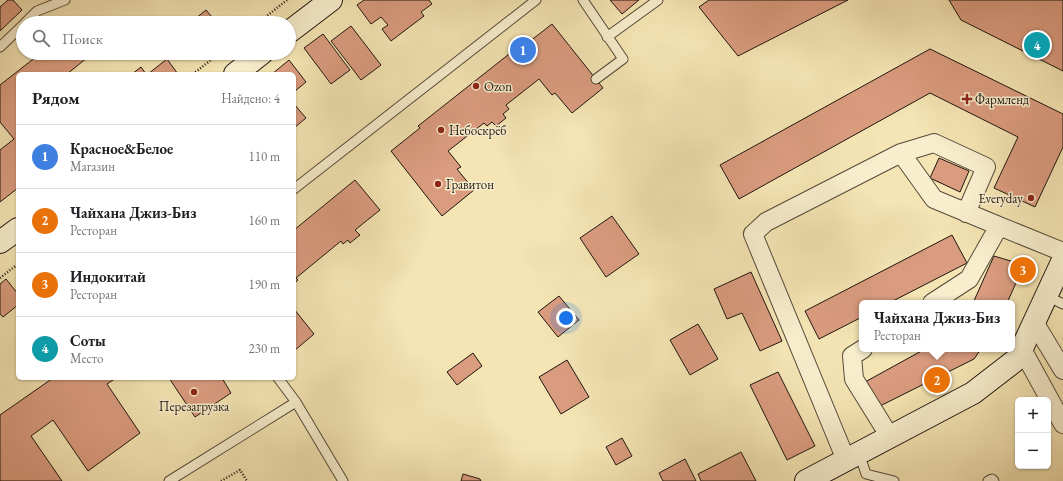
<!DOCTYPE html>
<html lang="ru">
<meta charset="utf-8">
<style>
body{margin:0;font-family:"EB Garamond",serif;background:#f2f2f2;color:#202124}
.controls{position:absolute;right:12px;bottom:12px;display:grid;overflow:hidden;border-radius:6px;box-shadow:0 1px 3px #0004}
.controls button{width:36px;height:36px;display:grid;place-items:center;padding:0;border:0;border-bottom:1px solid #e0e0e0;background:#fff;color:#202124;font:20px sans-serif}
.you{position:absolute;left:566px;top:318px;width:14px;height:14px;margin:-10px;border:3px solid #fff;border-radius:50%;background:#1a73e8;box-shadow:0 0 0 6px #1a73e833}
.badge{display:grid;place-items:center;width:26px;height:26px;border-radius:50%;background:#1a73e8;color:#fff;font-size:13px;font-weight:700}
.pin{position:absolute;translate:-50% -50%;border:2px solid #fff;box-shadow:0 1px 4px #0006}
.popup{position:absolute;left:859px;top:300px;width:156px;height:52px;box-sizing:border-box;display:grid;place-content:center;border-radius:6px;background:#fff;filter:drop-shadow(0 1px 3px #0005);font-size:13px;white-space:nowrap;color:#757577}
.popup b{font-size:15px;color:#202124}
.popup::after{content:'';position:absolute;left:50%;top:100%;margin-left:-8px;border:8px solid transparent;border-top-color:#fff}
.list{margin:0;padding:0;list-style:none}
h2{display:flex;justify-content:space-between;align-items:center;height:52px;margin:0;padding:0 16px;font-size:17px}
h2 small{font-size:13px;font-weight:400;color:#757577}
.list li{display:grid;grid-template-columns:26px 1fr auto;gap:12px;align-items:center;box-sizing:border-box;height:64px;padding:0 16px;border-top:1px solid #e0e0e0}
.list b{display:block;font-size:15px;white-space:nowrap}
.list p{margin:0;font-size:13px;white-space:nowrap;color:#757577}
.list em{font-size:13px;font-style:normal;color:#757577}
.icon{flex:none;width:22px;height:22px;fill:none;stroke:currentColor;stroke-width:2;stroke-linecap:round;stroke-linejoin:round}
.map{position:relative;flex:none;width:1063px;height:481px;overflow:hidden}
.search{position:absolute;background:#fff;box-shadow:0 1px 3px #0004;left:16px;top:16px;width:280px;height:44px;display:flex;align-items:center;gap:10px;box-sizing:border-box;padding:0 14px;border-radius:22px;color:#757577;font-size:15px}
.panel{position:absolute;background:#fff;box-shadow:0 1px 3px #0004;left:16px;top:72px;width:280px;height:308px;border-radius:6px}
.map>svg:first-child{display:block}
.building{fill:#da9c7f;stroke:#1f160e}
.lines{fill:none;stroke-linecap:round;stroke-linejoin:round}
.lane-casing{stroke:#544a38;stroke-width:11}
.street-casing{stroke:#544a38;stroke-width:20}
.secondary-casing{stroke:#1f160e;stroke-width:24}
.path{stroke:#1f160e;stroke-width:2.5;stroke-dasharray:1 2;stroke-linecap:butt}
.lane{stroke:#f8eece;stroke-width:9}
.street{stroke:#f8eece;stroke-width:18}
.secondary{stroke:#f8eece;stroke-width:22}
.poi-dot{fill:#8f2418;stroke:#f8eece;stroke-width:1.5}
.labels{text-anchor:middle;stroke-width:3;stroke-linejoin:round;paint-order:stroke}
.poi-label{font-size:13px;fill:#1f160e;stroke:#f8eece;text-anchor:start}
</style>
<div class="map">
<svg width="1063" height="481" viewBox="0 0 1063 481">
<rect width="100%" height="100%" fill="#f5e5b4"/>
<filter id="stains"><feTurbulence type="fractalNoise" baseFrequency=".005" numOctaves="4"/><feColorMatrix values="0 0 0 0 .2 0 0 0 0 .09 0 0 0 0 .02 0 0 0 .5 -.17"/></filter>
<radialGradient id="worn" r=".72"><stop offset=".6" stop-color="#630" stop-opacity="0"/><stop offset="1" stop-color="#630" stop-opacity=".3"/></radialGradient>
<path class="building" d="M8 0H13L22 10 0 31V7Z
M364 0H429L432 4 421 12 424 16 391 41 382 29 388 25 381 17 371 24 357 5Z
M610 0H639L622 14Z
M709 0H848L738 56 699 7Z
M949 0H1063V71L961 20Z
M206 10 217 23H190Z
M552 24 603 88 572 113 555 93 552 95 539 79 506 105 509 109 503 114 506 118 496 126 492 122 487 126 484 123 448 151 461 167 457 169 474 190 442 216 391 151 420 128 418 126 518 47 520 49Z
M351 26 381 65 361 80 331 41Z
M323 34 350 70 331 84 304 48Z
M930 49 1063 114V147L1035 207 994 188 1018 137 930 93 739 199 720 165Z
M41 53H93L67 74H18V188L0 202V150L14 139 0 122V85Z
M167 59 178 74H148Z
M289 60 306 82 294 92V74H272Z
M141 67 146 74H132Z
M294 104 306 118 294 128Z
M939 158 969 171 960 192 930 178Z
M355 180 380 210 355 230 360 235 350 243 348 240 343 244 341 241 296 278 298 280 294 284V230Z
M612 216 639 254 606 277 580 238Z
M952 235 967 263 889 303H862V317L819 339 805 311Z
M994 256 1024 265 1007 303H973Z
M751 272 782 341 760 351 742 313 727 319 714 289Z
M6 279 18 294V305L3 317 0 314V284Z
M559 296 579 320 558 337 538 312Z
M294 309 314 334 294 351Z
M698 324 718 359 690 375 670 340Z
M925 349H981L974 359 878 407 865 382Z
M473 353 482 366 457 385 447 372Z
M567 360 589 397 561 414 539 377Z
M778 372 815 446 787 460 750 385Z
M53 378H116L107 384 140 433 88 471 53 420 31 436 62 481H0V415Z
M169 378H222L231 393 195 417Z
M622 438 632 456 616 465 606 447Z
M741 452 756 481H701L698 474Z
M685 459 696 481H663L659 473Z
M463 474 480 479 481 481H461Z"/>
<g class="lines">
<defs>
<path id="lane" d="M583 0 623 59 596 79
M25 23 37 11 65 0
M607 37 658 0
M0 47 23 25
M294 189 536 0
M1047 296 1063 304
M278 378 296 402 343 481
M859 453 866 474 894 481
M169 481 296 402
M988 481 992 479 994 481"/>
<path id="street" d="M901 153 934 143 986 167 966 213
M932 303 969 279 999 226 1063 252
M1034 322 1063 370
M863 349 852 356 854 379 890 437
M1022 349 1063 424
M846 460 753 234 766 222 901 153 934 199 999 226"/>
<path id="secondary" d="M289 32 331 0
M235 74 262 53
M0 242 18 229
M806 481 973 393 1017 359 1063 260"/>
</defs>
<use href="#lane" class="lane-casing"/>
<use href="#street" class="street-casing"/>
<use href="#secondary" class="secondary-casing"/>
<path class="path" d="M258 23 287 0
M193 74 220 53
M0 278 18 264
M221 481 240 470 247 481"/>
<use href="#lane" class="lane"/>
<use href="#street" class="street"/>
<use href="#secondary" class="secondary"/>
</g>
<g class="poi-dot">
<circle cx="476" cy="86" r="4"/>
<path d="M965 93h4v4h4v4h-4v4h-4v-4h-4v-4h4z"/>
<circle cx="441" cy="130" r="4"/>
<circle cx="438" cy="184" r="4"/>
<circle cx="1031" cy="198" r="4"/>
<circle cx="194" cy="392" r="4"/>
</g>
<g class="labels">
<g class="poi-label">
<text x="484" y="91">Ozon</text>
<text x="975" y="104">Фармленд</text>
<text x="449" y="135">Небоскрёб</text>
<text x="446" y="189">Гравитон</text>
<text x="1023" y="203" text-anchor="end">Everyday</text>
<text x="194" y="411" text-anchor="middle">Перезагрузка</text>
</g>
</g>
<rect width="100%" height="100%" filter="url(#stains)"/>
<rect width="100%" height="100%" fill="url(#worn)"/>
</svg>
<div class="controls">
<button>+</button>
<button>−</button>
</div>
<div class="you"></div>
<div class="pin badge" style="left:523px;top:50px;background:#3f7fe0">1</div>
<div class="pin badge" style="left:937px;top:380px;background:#e8710a">2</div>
<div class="popup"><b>Чайхана Джиз-Биз</b>Ресторан</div>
<div class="pin badge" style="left:1023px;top:270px;background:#e8710a">3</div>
<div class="pin badge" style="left:1037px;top:45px;background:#0f9aa8">4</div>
<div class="search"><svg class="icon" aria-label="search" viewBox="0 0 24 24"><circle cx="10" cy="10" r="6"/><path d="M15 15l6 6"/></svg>Поиск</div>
<section class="panel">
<h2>Рядом<small>Найдено: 4</small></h2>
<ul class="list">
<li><span class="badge" style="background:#3f7fe0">1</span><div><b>Красное&amp;Белое</b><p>Магазин</p></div><em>110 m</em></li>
<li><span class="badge" style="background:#e8710a">2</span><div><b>Чайхана Джиз-Биз</b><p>Ресторан</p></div><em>160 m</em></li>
<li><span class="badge" style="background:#e8710a">3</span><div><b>Индокитай</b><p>Ресторан</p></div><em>190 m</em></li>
<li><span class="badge" style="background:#0f9aa8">4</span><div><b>Соты</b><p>Место</p></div><em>230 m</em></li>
</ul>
</section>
</div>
